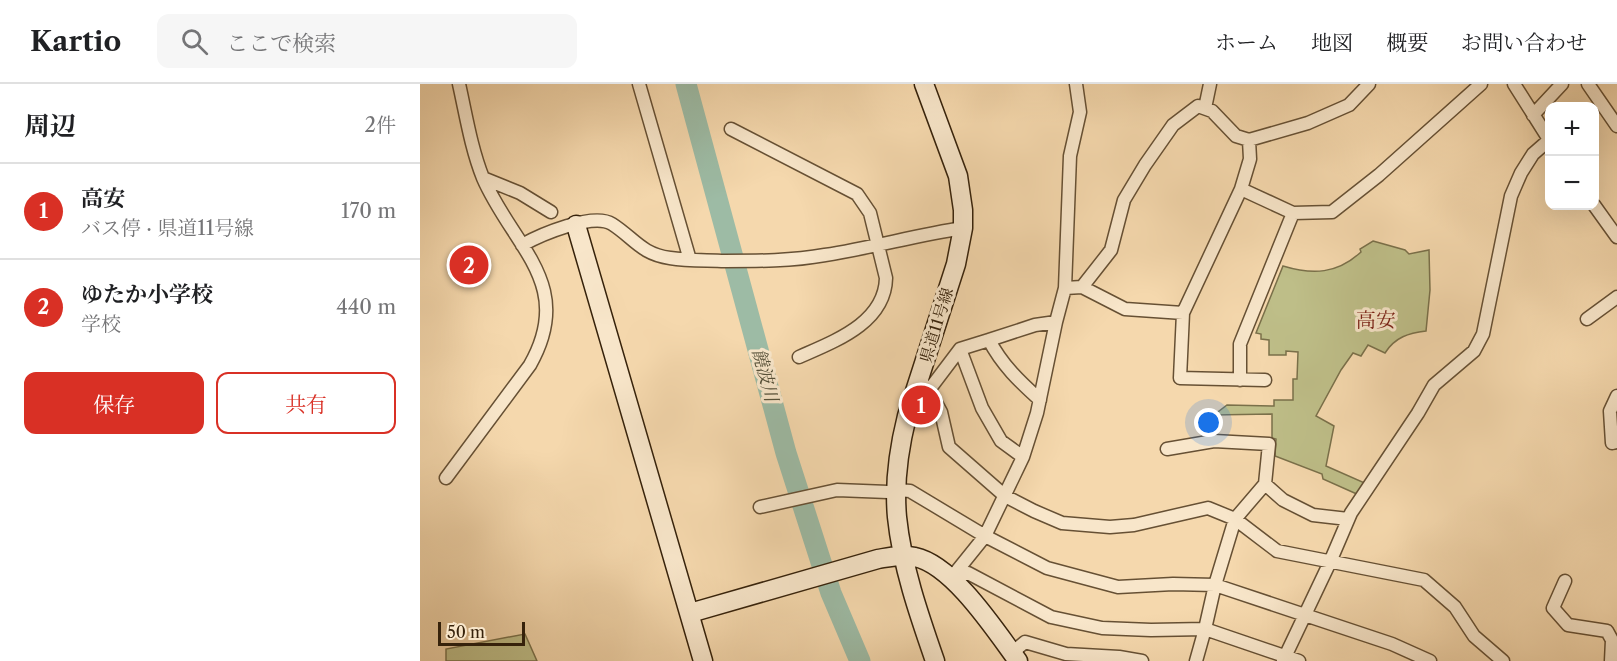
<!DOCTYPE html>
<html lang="ja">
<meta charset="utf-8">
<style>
body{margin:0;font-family:"Libre Caslon Text","Noto Serif JP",serif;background:#f6f6f6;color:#202124}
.controls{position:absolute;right:18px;top:18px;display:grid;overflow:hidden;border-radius:12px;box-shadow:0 6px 24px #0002}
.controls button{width:54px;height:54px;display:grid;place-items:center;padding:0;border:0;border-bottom:2px solid #e0e0e0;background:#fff;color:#202124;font:30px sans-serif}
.scale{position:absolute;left:18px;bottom:15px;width:87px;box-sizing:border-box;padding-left:6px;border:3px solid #36220b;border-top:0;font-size:16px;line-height:21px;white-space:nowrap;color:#36220b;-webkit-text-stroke:4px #f8e6ca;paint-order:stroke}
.you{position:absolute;left:789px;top:339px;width:21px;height:21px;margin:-15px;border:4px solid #fff;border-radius:50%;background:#1a73e8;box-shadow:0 0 0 9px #1a73e833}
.badge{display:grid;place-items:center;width:39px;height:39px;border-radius:50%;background:#d93025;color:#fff;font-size:20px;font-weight:700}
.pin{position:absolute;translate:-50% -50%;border:3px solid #fff;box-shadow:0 2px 6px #0006}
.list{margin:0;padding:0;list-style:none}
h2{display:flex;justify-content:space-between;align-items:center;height:78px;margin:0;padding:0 24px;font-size:26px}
h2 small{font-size:20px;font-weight:400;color:#757577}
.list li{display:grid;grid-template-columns:39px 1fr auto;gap:18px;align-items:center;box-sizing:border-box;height:96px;padding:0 24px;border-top:2px solid #e0e0e0}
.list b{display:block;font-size:22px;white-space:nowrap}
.list p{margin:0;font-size:20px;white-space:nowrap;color:#757577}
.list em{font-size:20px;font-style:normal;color:#757577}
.actions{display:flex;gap:12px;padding:18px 24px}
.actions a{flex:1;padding:14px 0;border:2px solid #d93025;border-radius:12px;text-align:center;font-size:21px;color:#d93025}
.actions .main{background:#d93025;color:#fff}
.icon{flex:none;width:33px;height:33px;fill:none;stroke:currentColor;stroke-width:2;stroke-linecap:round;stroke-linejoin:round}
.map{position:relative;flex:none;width:1197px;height:577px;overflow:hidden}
header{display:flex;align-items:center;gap:36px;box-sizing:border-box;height:84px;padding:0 30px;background:#fff;border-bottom:2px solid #e0e0e0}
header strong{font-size:28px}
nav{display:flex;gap:33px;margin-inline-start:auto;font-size:21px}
.search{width:420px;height:54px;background:#f6f6f6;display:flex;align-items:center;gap:15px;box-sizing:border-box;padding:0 21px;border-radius:12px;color:#757577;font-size:22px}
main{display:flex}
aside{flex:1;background:#fff}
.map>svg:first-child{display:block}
.green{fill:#bebe88;stroke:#7a704a;stroke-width:1.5}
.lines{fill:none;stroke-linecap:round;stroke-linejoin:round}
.river{stroke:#9dbba5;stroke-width:21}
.street-casing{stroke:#665034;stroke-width:15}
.secondary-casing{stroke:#36220b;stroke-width:21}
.street{stroke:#f8e6ca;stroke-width:12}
.secondary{stroke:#f8e6ca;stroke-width:18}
.labels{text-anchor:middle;stroke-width:6;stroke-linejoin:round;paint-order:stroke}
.street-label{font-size:16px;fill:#36220b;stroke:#f8e6ca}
.water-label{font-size:18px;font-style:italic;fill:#555039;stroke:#f8e6ca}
.quarter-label{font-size:20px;fill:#7a1f14;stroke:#f8e6ca}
</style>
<header>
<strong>Kartio</strong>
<div class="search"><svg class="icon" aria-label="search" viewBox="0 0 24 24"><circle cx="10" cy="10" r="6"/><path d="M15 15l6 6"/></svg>ここで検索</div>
<nav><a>ホーム</a><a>地図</a><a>概要</a><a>お問い合わせ</a></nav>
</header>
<main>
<aside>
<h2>周辺<small>2件</small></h2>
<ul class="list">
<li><span class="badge">1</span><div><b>高安</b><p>バス停 · 県道11号線</p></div><em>170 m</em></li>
<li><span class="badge">2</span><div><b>ゆたか小学校</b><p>学校</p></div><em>440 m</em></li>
</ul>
<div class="actions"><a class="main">保存</a><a>共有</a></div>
</aside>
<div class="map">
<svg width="1197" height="577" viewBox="0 0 1197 577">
<rect width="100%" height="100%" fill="#f5d8ad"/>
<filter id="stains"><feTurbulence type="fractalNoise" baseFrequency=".00333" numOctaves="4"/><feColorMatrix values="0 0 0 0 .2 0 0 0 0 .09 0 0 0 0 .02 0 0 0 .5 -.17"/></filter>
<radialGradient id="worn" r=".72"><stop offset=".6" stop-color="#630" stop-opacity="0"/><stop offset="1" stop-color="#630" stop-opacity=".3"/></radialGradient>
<path class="green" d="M953 157 985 166 989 170 1009 166 1010 206 1006 247C989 249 975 253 965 269L948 261 941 272 933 269 921 286 896 332 914 342 906 382 947 400 939 411 903 395 902 390 855 372 856 355 852 354V330L794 331 807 321 854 322V316H873V295H877L878 268 866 267V271H849V256L841 255V250L836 249 863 182C893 191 917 190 941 168L940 165Z
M105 550 117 577H26V565Z"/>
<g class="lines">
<path class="river" d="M266 0 366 369 411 509 440 577"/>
<defs>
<path id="street" d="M219 0 270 176
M1094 0 1130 57
M1168 0 1197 42
M785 24 790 0
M1113 31 1142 0
M311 45 437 110 450 129 466 194C465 239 415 257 379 273
M63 94 100 109 131 128
M821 105 830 75 829 56
M1174 121 1197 153
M873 129 912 128 959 91 1061 0
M102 161C120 151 173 128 192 140 214 154 221 170 250 174 268 177 287 176 305 177 338 177 372 177 405 171 451 164 497 151 543 144
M662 203 705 225 763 229
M645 204 662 203 691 166 704 116 725 81 753 41 778 22 792 27 816 52 829 56 888 39 929 21 949 0
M1167 235 1197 213
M540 265 562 324 581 357 603 373
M499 296 509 306 521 328 529 363 585 412 614 427 642 439 690 443 714 441 788 424 815 435 857 467 1004 496 1035 523 1054 552 1083 577
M820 296V260L873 129 821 105 763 229 760 294 845 296
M509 306 540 265 569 256
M1197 312 1190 327 1192 359 1197 358
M620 316C600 298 582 281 569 256L615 241 636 238
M747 365 794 357 849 360 845 400 815 435 795 501 785 545 776 577
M26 394 110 281C156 200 93 163 63 94 51 64 46 31 39 0
M845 400 863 416 893 431 928 435
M340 423 417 406 468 408 477 406 490 407 565 452 627 484 698 503 753 500 795 501 972 560 1010 577
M532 493 565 452 603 373 617 329 636 238 645 204 650 72 660 28 656 0
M532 493 548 489 631 533 682 544 731 546 785 545 879 577
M1145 497 1133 524 1148 541 1187 547 1192 556 1191 577
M592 569 605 558 646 570 699 573 722 577
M863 577 910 478 931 429 998 329 1014 301 1054 267 1063 250 1091 112 1101 89 1113 70 1129 56"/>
<path id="secondary" d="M504 0 538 92 543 126V144L536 180 487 332C479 364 474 400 477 433 482 482 499 531 515 577
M156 141 283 577
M270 529 458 475C470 473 483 470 495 473 533 481 575 546 598 577"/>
</defs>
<use href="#street" class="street-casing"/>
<use href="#secondary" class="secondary-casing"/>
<use href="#street" class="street"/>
<use href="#secondary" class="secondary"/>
</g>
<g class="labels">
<g class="street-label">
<text transform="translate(516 241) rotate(-73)" y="6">県道11号線</text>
</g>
<g class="water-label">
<text transform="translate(345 291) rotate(75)" y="6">饒波川</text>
</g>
<g class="quarter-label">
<text x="956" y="243">高安</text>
</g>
</g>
<rect width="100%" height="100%" filter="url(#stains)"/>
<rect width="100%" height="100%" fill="url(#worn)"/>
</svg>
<div class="controls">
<button>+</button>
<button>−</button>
</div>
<div class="scale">50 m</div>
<div class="you"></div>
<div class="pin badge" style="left:501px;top:321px">1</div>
<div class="pin badge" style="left:49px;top:181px">2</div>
</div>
</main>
